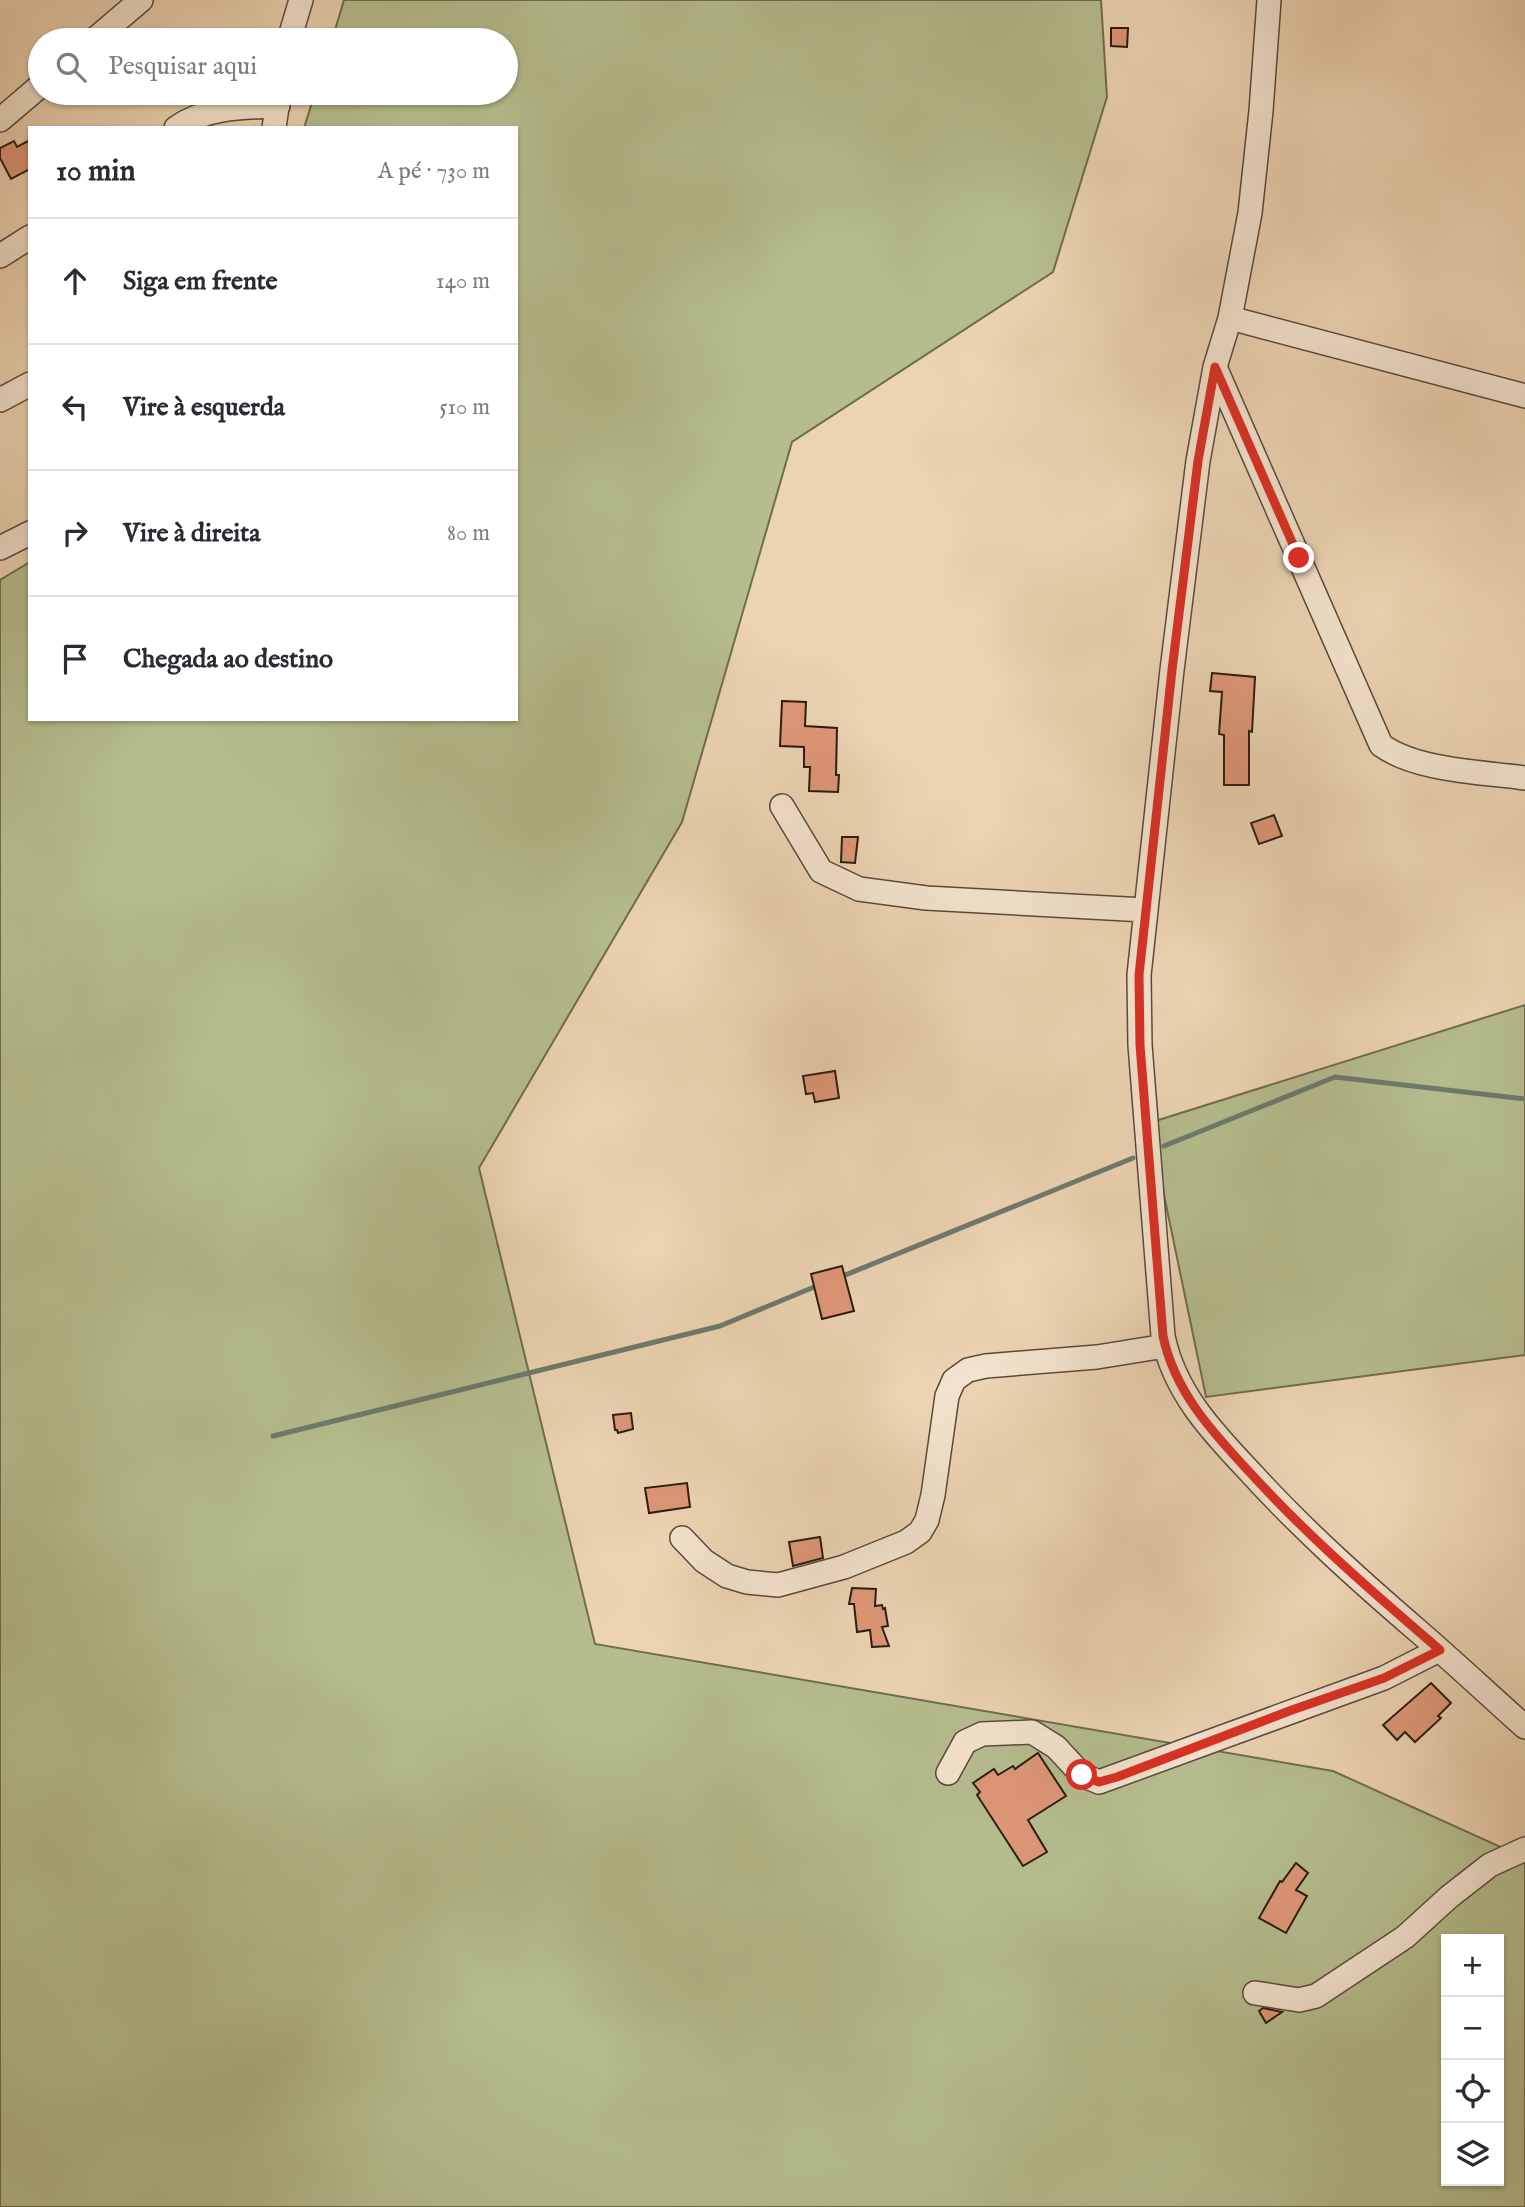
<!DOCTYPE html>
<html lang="pt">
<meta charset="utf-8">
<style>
body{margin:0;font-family:"IM FELL English",serif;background:#f7f7f7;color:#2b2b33}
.controls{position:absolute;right:21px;bottom:21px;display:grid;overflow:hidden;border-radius:0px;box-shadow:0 2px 5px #0004}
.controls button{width:63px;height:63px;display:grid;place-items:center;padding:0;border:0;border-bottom:2px solid #e1e1e2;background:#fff;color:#2b2b33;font:35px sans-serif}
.stop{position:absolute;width:21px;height:21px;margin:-16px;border:5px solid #d93025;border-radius:50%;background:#fff}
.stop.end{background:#d93025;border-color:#fff;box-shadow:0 2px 7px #0008}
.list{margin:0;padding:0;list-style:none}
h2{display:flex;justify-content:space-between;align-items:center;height:91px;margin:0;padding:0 28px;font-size:30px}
h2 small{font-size:23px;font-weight:400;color:#7c7c81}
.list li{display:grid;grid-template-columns:46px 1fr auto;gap:21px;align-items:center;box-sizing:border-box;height:126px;padding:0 28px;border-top:2px solid #e1e1e2}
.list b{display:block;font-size:26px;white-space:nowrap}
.list em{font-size:23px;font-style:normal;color:#7c7c81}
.icon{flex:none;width:38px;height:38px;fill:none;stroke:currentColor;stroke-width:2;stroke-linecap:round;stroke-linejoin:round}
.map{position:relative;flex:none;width:1525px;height:2207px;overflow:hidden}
.search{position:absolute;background:#fff;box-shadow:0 2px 5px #0004;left:28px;top:28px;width:490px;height:77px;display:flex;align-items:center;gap:18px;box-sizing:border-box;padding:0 24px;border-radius:38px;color:#7c7c81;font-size:26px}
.panel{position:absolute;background:#fff;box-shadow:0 2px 5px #0004;left:28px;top:126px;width:490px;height:595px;border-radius:0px}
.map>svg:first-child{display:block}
.green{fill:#b5bd8e;stroke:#706c50;stroke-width:2;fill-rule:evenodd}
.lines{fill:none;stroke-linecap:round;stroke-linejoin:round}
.stream{stroke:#6d7a6e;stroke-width:5}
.building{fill:#de9777;stroke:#2a1c13;stroke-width:2}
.minor-casing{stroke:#5a4a3b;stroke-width:26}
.minor{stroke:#f3e2cd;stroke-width:23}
.route{stroke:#d93025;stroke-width:9}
</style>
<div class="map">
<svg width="1525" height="2207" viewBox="0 0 1525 2207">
<rect width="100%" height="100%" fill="#ecd3b2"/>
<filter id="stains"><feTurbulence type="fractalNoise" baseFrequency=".00286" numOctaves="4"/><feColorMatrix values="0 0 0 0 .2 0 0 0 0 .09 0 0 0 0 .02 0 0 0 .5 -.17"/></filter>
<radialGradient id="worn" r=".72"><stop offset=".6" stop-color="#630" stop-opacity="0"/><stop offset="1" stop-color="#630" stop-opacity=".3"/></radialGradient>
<path class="green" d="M344 0H1101L1107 97 1053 272 792 442 682 822 479 1168 595 1644 1333 1771 1525 1858V2207H0V580L30 562V719H516V128H304L315 93H506V40H332ZM1446 1939H1499V2181H1446Z
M1525 1005V1355L1206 1397 1149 1123Z"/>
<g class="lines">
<path class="stream" d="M1164 1146 1335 1077 1525 1099
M838 1278 1133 1158
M273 1436 720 1326 819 1285"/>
</g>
<path class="building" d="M1111 28H1128L1127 47 1111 46Z
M30 140V169L11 179 0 158V148L14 141 17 147Z
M1212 673 1255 677 1252 732 1249 731V785H1224V735L1219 734 1222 692 1210 691Z
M782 701 806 702 805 726 837 728 836 775H839L838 792 809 791 810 767H804V747L780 746Z
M1274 815 1282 836 1259 844 1251 823Z
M842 837H858L855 863 841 862Z
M835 1071 839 1098 815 1102 813 1093 806 1094 803 1076Z
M842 1266 854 1311 822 1319 811 1274Z
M631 1413 633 1429 618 1433 617 1430H615L613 1415Z
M687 1483 690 1507 649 1513 645 1488Z
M820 1537 823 1558 793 1566 789 1542Z
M852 1588 876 1589 875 1606 882 1605 883 1609 885 1608 888 1626 882 1627 889 1646 872 1647 870 1630 857 1632 854 1604H849Z
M1431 1683 1451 1703 1438 1716 1441 1718 1415 1742 1405 1732 1397 1740 1383 1725Z
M1038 1753 1066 1796 1028 1820 1047 1852 1023 1866 977 1795 980 1792 973 1783 994 1769 998 1775 1013 1766 1015 1769Z
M1296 1863 1308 1873 1296 1890 1307 1896 1286 1933 1259 1918 1280 1881 1282 1882Z
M1263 2008 1282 2012 1266 2023 1259 2011Z"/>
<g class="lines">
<defs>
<path id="minor" d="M1269 0 1261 111 1250 213 1230 318 1215 367 1198 461 1172 670 1139 975 1140 1045 1163 1336C1174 1392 1213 1433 1251 1473 1303 1530 1360 1581 1418 1631 1454 1662 1489 1695 1525 1727
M94 40 141 0
M289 40 301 0
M0 120 40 86
M176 128C205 107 244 107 278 106
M274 128 279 93
M0 256 30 237
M1230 318 1525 396
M1215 367 1381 745C1417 771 1482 772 1525 778
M0 400 30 384
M0 548 30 533
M782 806 821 871 859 889 926 898 1145 910
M682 1538 704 1561 727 1576 747 1582 778 1585 844 1567 906 1542 920 1532 927 1520 933 1495 947 1396 954 1380 968 1370 986 1366 1097 1357 1165 1346
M948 1773 965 1742 982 1734 1032 1732 1056 1747 1082 1775 1099 1782 1384 1678 1439 1650
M1255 1993 1299 2000 1316 1996 1405 1937 1449 1897 1490 1865 1525 1849"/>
</defs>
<use href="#minor" class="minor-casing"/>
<use href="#minor" class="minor"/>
</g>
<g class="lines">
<path class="route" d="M1082 1775 1099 1782 1117 1777 1292 1710 1384 1678 1440 1650C1376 1595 1312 1540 1255 1478 1216 1436 1175 1394 1163 1336L1140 1045 1139 975 1172 670 1198 461 1215 367 1299 558"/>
</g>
<rect width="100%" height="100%" filter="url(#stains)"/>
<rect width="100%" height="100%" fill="url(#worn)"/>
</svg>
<div class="controls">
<button>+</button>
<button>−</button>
<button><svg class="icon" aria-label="locate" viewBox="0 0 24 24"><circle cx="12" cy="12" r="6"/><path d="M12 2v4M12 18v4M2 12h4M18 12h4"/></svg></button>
<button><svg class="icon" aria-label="layers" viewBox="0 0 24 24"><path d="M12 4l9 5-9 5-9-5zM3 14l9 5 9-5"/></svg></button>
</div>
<div class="stop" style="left:1082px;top:1775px"></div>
<div class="stop end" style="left:1299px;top:558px"></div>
<div class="search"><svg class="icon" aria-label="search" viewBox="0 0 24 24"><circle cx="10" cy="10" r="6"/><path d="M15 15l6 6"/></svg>Pesquisar aqui</div>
<section class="panel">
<h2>10 min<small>A pé · 730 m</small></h2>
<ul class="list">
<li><svg class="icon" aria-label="ahead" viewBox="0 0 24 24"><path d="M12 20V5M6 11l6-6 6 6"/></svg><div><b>Siga em frente</b></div><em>140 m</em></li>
<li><svg class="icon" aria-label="left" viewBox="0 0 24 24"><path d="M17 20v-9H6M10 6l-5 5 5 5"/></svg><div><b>Vire à esquerda</b></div><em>510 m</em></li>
<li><svg class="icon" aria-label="right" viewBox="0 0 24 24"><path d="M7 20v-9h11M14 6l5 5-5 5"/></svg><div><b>Vire à direita</b></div><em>80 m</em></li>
<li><svg class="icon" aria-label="arrive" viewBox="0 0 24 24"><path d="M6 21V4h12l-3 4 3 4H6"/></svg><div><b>Chegada ao destino</b></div></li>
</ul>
</section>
</div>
